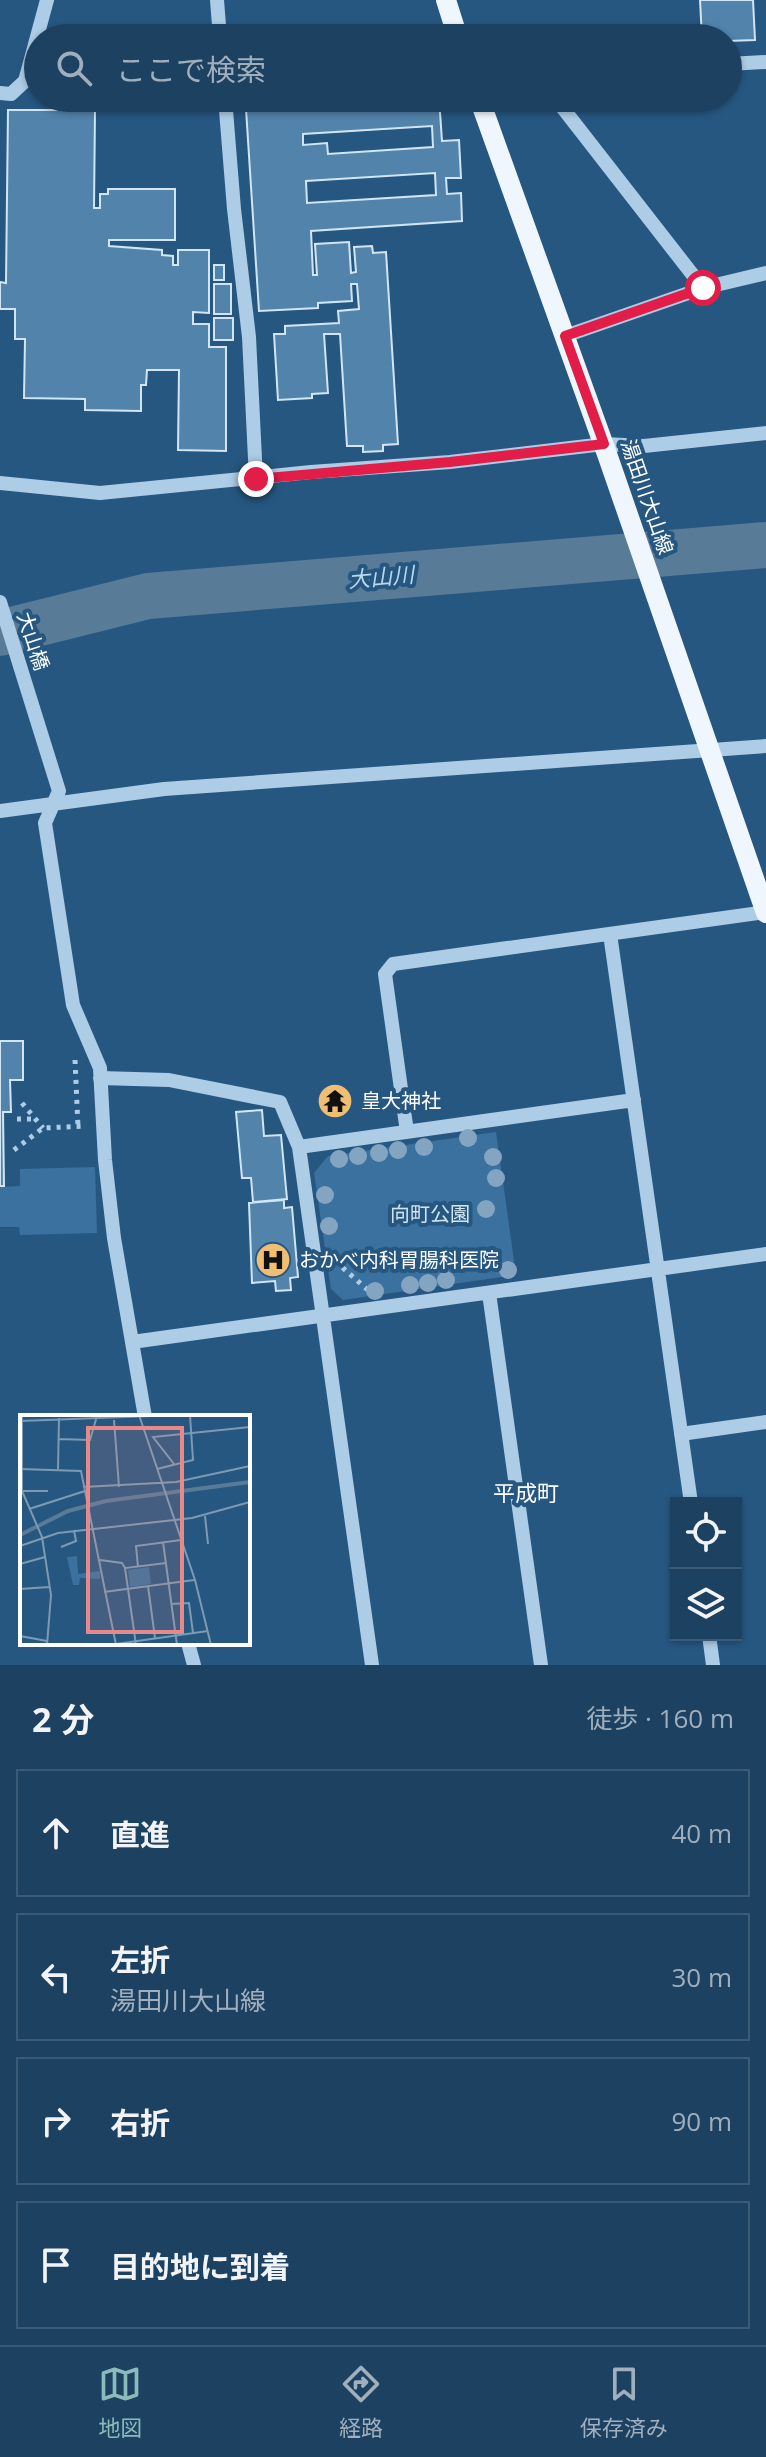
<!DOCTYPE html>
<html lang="ja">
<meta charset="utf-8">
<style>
body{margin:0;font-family:"Open Sans","Noto Sans JP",sans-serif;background:#294c6a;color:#f1f3f6}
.controls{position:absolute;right:24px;bottom:24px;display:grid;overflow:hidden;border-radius:0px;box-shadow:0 2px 6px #0004}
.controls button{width:72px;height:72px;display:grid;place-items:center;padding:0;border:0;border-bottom:2px solid #3a5a76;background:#1c4161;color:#f1f3f6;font:40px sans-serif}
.stop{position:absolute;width:24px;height:24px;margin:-18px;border:6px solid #e11d48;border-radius:50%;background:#fff}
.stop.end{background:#e11d48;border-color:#fff;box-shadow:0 2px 8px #0008}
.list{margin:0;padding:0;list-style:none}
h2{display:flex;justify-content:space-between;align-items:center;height:104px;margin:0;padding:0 32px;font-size:34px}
h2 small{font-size:26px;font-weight:400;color:#a0afbd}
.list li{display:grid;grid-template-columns:52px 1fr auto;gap:24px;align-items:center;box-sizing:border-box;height:128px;margin:0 16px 16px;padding:0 16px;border:2px solid #3a5a76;border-radius:0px}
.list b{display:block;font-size:30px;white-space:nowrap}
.list p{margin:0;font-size:26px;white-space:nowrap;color:#a0afbd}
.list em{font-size:26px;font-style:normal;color:#a0afbd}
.icon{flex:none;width:44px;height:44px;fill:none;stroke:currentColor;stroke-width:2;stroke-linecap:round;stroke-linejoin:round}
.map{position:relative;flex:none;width:766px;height:1665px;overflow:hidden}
.search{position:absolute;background:#1c4161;box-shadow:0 2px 6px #0004;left:24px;right:24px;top:24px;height:88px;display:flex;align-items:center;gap:20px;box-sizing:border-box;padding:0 28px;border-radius:44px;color:#a0afbd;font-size:30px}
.sheet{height:680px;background:#1c4161}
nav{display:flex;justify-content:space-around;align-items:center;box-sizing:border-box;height:112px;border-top:2px solid #3a5a76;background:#1c4161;font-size:22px;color:#a0afbd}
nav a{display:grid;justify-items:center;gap:4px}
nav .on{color:#8bbbb9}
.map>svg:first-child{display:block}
.green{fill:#3a719e}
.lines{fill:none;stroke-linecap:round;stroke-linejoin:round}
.river{stroke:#587b98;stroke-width:46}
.building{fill:#5283ab;stroke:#d1e5f5;stroke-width:2;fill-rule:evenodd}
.path{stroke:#adcde6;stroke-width:5;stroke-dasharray:4 6;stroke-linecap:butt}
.minor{stroke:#adcde6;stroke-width:14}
.major{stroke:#eff6fd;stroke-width:20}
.tree{fill:#84a5c1}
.route{stroke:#e11d48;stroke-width:10}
.labels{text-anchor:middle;stroke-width:8;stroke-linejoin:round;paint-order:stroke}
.street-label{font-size:20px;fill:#fff;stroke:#265781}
.poi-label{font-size:20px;fill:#fff;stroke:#265781;text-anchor:start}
.park-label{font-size:20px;fill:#d1e5f5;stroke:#265781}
.water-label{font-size:22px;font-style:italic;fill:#b9d7ee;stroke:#265781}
.neighbourhood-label{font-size:22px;fill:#fff;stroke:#265781}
.inset-river{fill:none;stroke:#587b98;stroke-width:4}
.inset-road{fill:none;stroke:#7d9ab3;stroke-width:2}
.view{fill:#e88989;fill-opacity:0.15;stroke:#e88989;stroke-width:4}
.inset-edge{fill:none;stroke:#fff;stroke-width:4}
</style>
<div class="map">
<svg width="766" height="1665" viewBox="0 0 766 1665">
<rect width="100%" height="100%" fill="#265781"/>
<path class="green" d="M496 1132 516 1275 343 1300 331 1289 314 1173 328 1156Z
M95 1167 97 1233 20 1235 19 1227H0V1187L20 1186V1169Z"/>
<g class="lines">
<path class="river" d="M0 633 148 596 766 545"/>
</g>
<path class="building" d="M700 0H753L755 40 728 41V38H702Z
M421 98H439L442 141 459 140 461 178H446L447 194 461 193 462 221 311 231 313 275H317L315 244 349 242 351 273 356 272 354 247 372 246 373 253 386 252 398 444 383 445V451L363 452V446H347L340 334H324L328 393 312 394V398L278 400 274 334H285V326L339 323 338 311 359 309 357 284H351L352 301 318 303V308L259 311 246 109ZM432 126 433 147 328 154 327 143 303 145V134ZM435 173 436 195 307 203 306 181Z
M8 110H95L94 208H100V194H108V189H175V240H109V246L162 250V255L173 256V265H178V250H209V313L193 312V324H209V347H226V451L178 450 179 370H147L146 385H141V411L85 410V399L24 398 25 339H15V309H0V282L6 283Z
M214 265H224V280H214Z
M214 284H231V314H214Z
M214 318H233V340H214Z
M0 1041H23V1080H10L11 1112H3L4 1186H0Z
M262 1110 264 1136 281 1135 287 1199 253 1202 251 1178H242L236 1112Z
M284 1200V1208L292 1207 298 1277 290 1278 291 1290 276 1291 275 1281 252 1283 249 1203Z"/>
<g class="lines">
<path class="path" d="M75 1060 78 1127
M22 1103 43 1128
M17 1119H34
M14 1150 43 1128 86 1126
M335 1261 369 1291"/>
<path class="minor" d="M217 0 220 38
M728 64 766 62
M0 93 11 94 25 81 47 0
M225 98 234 209 249 337 256 479
M555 98 703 288
M565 336 703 288 766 273
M0 483 100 493 311 472 450 462 604 444 644 446 766 433
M0 602 59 791 45 823 73 1005 100 1068 105 1160 114 1238 145 1417
M0 811 164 789 766 746
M610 934 691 1503
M100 1078 169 1080 280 1102 299 1147
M407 1132 385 974 393 964 766 912
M489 1293 541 1665
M132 1342 766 1254
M681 1434 766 1422
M709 1635 713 1665
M188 1643 194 1665
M372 1665 299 1147 634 1100"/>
<path class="major" d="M446 0 458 38
M479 98 607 454 766 913"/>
</g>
<g class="tree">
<circle cx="468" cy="1138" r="9"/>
<circle cx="424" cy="1147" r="9"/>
<circle cx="398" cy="1150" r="9"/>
<circle cx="379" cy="1153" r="9"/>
<circle cx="358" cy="1156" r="9"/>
<circle cx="493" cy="1157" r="9"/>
<circle cx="339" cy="1159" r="9"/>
<circle cx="496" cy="1178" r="9"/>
<circle cx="325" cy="1195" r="9"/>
<circle cx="486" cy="1209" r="9"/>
<circle cx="329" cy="1226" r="9"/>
<circle cx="508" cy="1270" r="9"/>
<circle cx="446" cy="1280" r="9"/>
<circle cx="428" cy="1283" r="9"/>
<circle cx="410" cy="1285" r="9"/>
<circle cx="375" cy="1291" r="9"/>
</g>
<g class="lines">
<path class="route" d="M256 479 450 462 604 444 565 336 703 288"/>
</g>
<defs>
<symbol id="temple-disc" viewBox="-11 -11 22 22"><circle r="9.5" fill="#efbe72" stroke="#265781"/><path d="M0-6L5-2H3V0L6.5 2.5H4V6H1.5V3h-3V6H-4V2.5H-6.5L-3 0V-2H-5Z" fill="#111"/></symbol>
<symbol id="hospital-disc" viewBox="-11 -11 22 22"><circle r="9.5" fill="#efbe72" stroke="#265781"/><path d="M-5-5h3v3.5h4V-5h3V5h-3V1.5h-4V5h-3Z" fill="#111"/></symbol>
</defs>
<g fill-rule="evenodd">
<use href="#temple-disc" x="315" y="1081" width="40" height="40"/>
<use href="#hospital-disc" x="253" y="1240" width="40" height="40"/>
</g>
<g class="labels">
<g class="street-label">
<text transform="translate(647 497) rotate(71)" y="7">湯田川大山線</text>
<text transform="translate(33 641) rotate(72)" y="7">大山橋</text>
</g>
<g class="poi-label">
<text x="361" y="1108">皇大神社</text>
<text x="299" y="1267">おかべ内科胃腸科医院</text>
</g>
<g class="park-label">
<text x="430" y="1221">向町公園</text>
</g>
<g class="water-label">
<text transform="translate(381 577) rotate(-5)" y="8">大山川</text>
</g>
<g class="neighbourhood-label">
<text x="526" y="1501">平成町</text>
</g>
</g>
<g transform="translate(20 1415)">
<rect width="230" height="230" fill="#265781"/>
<path d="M57 141 58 159 80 156V164L60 163 59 170H53L47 142ZM129 152 131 169 110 172 108 155Z" fill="#3a719e"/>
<path class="inset-river" d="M0 120 48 96 86 86 230 67"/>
<path class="inset-road" d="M2 0V76L22 122 31 180 27 230M119 0 175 165 191 230M94 5 99 72M0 6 158 0M39 24 70 25 77 1M154 49 133 22 230 12M0 54 61 56 96 230M38 54 39 3M137 54 173 45 170 0M63 72 156 67 230 51M2 76H28M9 94 65 76M185 101 188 129M143 127 157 230M0 131 38 118 172 103 230 87M41 132 56 126 54 115M80 145 102 148 105 153M0 149 25 142M118 152 116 131 161 125M128 171 135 223M0 174 29 172M84 177 174 165M151 189 169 188 173 218M0 221 27 226M96 229 188 216M116 230 105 153 146 148"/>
<path class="view" d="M68 13H162V217H68Z"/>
<rect width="230" height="230" class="inset-edge"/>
</g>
</svg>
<div class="controls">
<button><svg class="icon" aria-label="locate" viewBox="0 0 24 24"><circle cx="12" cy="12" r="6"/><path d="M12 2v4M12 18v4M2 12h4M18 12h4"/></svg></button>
<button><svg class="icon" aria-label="layers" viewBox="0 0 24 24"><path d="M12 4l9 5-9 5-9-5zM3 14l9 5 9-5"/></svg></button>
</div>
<div class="stop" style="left:703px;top:288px"></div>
<div class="stop end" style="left:256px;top:479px"></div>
<div class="search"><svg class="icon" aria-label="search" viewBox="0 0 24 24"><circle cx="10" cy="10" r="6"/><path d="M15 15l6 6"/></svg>ここで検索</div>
</div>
<section class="sheet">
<h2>2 分<small>徒歩 · 160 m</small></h2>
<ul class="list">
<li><svg class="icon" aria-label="ahead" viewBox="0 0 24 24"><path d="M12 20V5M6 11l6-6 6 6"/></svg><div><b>直進</b></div><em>40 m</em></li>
<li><svg class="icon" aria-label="left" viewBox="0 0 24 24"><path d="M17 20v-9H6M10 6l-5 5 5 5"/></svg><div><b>左折</b><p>湯田川大山線</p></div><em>30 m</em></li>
<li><svg class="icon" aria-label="right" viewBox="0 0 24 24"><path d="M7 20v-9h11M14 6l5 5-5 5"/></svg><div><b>右折</b></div><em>90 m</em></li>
<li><svg class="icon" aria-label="arrive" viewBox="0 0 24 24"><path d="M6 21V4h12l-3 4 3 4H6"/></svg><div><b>目的地に到着</b></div></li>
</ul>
</section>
<nav>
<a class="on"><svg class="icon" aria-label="map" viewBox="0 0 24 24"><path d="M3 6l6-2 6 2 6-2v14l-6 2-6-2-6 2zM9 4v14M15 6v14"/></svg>地図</a>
<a><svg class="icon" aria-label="directions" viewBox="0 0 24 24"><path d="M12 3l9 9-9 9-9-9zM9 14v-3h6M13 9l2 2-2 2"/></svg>経路</a>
<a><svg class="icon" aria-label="saved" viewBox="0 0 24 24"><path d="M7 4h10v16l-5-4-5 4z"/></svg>保存済み</a>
</nav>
